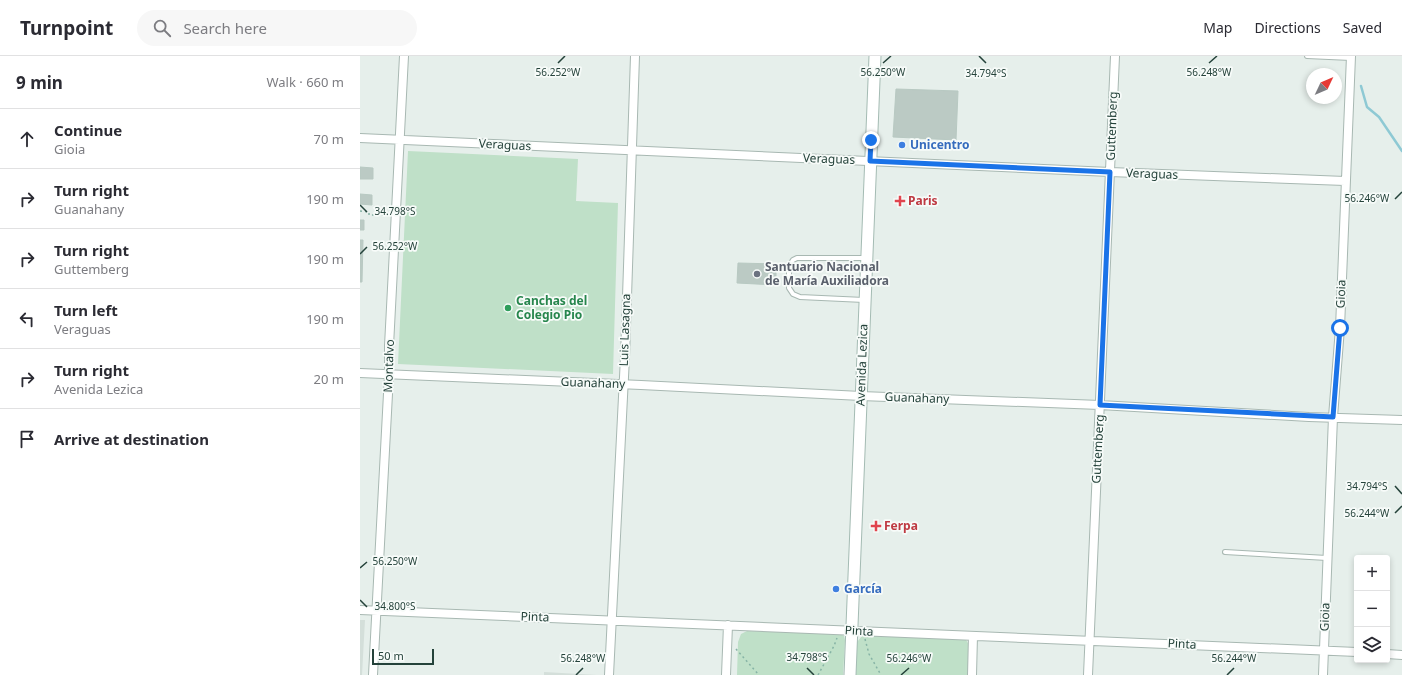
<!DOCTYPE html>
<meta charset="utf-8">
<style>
body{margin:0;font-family:"Noto Sans",sans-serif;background:#f7f7f7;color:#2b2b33}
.controls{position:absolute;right:12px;bottom:12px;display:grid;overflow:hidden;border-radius:4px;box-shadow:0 2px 6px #0003}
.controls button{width:36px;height:36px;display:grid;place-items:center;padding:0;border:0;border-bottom:1px solid #e1e1e2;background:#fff;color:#2b2b33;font:20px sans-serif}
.compass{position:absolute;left:946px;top:12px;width:36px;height:36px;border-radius:50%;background:#fff;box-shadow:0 2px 6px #0003;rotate:46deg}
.scale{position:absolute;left:12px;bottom:10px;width:62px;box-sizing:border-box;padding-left:4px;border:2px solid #24423a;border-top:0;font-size:11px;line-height:14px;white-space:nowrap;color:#24423a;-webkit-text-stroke:3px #f7fbf9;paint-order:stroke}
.stop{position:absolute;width:12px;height:12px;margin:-9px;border:3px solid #1a73e8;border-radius:50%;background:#fff}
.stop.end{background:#1a73e8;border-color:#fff;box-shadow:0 1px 4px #0008}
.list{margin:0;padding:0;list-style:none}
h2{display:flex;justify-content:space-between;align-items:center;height:52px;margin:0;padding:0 16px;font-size:17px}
h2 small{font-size:13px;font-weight:400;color:#7c7c81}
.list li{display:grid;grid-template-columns:26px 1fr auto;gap:12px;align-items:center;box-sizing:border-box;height:60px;padding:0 16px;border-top:1px solid #e1e1e2}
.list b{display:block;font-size:15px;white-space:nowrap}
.list p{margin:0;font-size:13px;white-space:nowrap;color:#7c7c81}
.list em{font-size:13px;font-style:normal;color:#7c7c81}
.icon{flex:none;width:22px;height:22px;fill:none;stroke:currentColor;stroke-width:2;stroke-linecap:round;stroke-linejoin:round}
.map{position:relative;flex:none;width:1042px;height:619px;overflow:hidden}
header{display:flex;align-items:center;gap:24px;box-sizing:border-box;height:56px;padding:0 20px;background:#fff;border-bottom:1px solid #e1e1e2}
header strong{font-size:19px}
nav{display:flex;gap:22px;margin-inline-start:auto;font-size:14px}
.search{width:280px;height:36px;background:#f7f7f7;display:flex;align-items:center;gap:10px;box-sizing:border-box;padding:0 14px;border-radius:22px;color:#7c7c81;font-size:15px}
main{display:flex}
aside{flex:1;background:#fff}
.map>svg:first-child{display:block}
.built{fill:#d4dfda}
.green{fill:#bfe0c8}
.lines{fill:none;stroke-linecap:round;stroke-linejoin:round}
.stream{stroke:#8ec9d4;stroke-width:2.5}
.building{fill:#bbcac4;stroke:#b8c9c2}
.lane-casing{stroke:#a8b8b2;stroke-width:6}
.street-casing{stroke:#a8b8b2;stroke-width:10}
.secondary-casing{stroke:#a4bbb3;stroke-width:13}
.path{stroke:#86b3a5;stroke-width:1.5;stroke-dasharray:2 3;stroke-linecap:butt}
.lane{stroke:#fff;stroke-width:4}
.street{stroke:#fff;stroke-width:8}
.secondary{stroke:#fff;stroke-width:11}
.route{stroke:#1a73e8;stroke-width:5}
.ticks{fill:none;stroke:#24423a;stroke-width:1.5}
.shop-dot{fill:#3f7fe0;stroke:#f7fbf9;stroke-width:1.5}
.health-dot{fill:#e0444e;stroke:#f7fbf9;stroke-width:1.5}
.worship-dot{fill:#6b7280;stroke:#f7fbf9;stroke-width:1.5}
.leisure-dot{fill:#2e9e5b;stroke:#f7fbf9;stroke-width:1.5}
.labels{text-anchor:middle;stroke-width:3.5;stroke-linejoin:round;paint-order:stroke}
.street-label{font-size:12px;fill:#24423a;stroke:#f7fbf9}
.shop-label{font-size:12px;font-weight:bold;fill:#366cbe;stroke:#f7fbf9;text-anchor:start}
.health-label{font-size:12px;font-weight:bold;fill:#be3a42;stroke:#f7fbf9;text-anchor:start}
.worship-label{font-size:12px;font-weight:bold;fill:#5b616d;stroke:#f7fbf9;text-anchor:start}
.leisure-label{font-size:12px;font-weight:bold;fill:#27864d;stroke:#f7fbf9;text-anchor:start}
.ticks-label{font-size:10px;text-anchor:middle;fill:#24423a;stroke:#f7fbf9;stroke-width:3.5;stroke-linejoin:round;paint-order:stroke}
</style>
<header>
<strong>Turnpoint</strong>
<div class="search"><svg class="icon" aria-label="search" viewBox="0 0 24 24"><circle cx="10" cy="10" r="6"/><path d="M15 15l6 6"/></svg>Search here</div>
<nav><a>Map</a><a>Directions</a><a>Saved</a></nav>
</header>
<main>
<aside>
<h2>9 min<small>Walk · 660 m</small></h2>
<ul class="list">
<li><svg class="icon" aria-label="ahead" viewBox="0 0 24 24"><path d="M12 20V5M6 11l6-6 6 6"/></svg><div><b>Continue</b><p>Gioia</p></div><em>70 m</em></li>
<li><svg class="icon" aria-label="right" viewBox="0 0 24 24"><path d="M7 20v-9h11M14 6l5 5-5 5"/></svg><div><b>Turn right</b><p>Guanahany</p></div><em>190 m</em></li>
<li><svg class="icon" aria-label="right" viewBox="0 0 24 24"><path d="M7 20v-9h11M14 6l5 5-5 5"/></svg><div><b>Turn right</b><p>Guttemberg</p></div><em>190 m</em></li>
<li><svg class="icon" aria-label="left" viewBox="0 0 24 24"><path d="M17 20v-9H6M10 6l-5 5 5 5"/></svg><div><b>Turn left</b><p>Veraguas</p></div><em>190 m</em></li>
<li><svg class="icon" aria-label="right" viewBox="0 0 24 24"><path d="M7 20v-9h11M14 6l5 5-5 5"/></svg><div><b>Turn right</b><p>Avenida Lezica</p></div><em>20 m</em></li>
<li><svg class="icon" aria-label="arrive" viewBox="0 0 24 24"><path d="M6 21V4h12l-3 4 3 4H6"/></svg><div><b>Arrive at destination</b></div></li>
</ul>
</aside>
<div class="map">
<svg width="1042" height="619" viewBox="0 0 1042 619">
<rect width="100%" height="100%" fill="#e6efeb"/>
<path class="built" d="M0 564H5L2 619H0Z
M184 616 237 619H184Z"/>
<path class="green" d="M48 95 218 103 216 145 258 147 253 318 38 308Z
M387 575 480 578 484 580 485 584 483 619H377L378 586 381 578Z
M506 579 606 584C613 592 609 609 609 619H496L497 586 502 580Z"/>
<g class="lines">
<path class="stream" d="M1001 30 1007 51 1019 61 1042 95"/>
</g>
<path class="building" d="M536 33 598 35 596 84 533 81Z
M0 111 13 112V123H0Z
M0 138 12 139V149L0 148Z
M0 164H4V174H0Z
M0 184H3L2 226H0Z
M378 207 416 208V229L377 227Z"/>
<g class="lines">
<defs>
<path id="lane" d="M947 0 991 2
M504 244 440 241 433 238 429 232V210L433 204 437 202H506
M865 496 967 502"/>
<path id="street" d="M0 82 750 116 985 125
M0 317 281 329 501 340 740 349 949 361 1042 364
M0 554 997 596
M1027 598 1042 599
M13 619 29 319V290L44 0
M249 619 265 301 275 0
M366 619 368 569
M612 619 613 580
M728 619 755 0
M963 619 973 361 980 272 991 0"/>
<path id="secondary" d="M490 619 515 0"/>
</defs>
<use href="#lane" class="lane-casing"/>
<use href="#street" class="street-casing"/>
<use href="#secondary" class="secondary-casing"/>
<path class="path" d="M0 155 9 156V159H28
M505 583 509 598 521 619
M376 593 399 619
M458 619 474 590 477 582"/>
<use href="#lane" class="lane"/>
<use href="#street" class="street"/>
<use href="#secondary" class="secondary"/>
</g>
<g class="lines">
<path class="route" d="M511 84 510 105 750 116 740 349 973 361 980 272"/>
</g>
<path class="ticks" d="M619 0 626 7M198 7 205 0M523 7 531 0M849 7 857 0M1035 143 1042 136M0 149 7 156M0 198 7 191M1035 430 1042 438M1035 457 1042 450M0 512 7 506M0 544 7 551M447 612 454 619M216 619 223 612M541 619 549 612M867 619 874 612"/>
<g class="shop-dot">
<circle cx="542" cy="89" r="4"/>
<circle cx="476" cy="533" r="4"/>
</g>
<g class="health-dot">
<path d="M538 139h4v4h4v4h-4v4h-4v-4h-4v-4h4z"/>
<path d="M514 464h4v4h4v4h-4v4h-4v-4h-4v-4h4z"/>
</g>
<circle class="worship-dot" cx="397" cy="218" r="4"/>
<circle class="leisure-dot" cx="148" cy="252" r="4"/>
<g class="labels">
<g class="street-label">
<text transform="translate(752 70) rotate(-88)" y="4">Guttemberg</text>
<text transform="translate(145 89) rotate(3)" y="4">Veraguas</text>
<text transform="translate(469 103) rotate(2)" y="4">Veraguas</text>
<text transform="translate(792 118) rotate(2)" y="4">Veraguas</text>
<text transform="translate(981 238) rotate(-88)" y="4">Gioia</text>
<text transform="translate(265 274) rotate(-88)" y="4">Luis Lasagna</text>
<text transform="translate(502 309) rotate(-88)" y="4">Avenida Lezica</text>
<text transform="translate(29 310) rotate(-88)" y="4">Montalvo</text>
<text transform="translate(233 327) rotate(2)" y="4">Guanahany</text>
<text transform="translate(557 342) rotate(2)" y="4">Guanahany</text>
<text transform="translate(738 393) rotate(-87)" y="4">Guttemberg</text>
<text transform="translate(175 561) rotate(2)" y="4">Pinta</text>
<text transform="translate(965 561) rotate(-88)" y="4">Gioia</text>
<text transform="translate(499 575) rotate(3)" y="4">Pinta</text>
<text transform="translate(822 588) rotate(3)" y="4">Pinta</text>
</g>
<g class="shop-label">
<text x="550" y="93">Unicentro</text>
<text x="484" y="537">García</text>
</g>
<g class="health-label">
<text x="548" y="149">Paris</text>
<text x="524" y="474">Ferpa</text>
</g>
<g class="worship-label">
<text x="405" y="215">Santuario Nacional<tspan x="405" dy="14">de María Auxiliadora</tspan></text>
</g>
<g class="leisure-label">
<text x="156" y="249">Canchas del<tspan x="156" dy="14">Colegio Pio</tspan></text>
</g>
</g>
<g class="ticks-label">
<text x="198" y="20">56.252°W</text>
<text x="523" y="20">56.250°W</text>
<text x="849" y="20">56.248°W</text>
<text x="626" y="21">34.794°S</text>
<text x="1007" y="146">56.246°W</text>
<text x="35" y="159">34.798°S</text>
<text x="35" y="194">56.252°W</text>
<text x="1007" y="434">34.794°S</text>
<text x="1007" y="461">56.244°W</text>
<text x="35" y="509">56.250°W</text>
<text x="35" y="554">34.800°S</text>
<text x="447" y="605">34.798°S</text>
<text x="223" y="606">56.248°W</text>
<text x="549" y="606">56.246°W</text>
<text x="874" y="606">56.244°W</text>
</g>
</svg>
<div class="controls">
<button>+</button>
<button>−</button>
<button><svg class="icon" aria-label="layers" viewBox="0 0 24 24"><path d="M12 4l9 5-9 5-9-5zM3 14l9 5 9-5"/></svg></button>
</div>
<svg class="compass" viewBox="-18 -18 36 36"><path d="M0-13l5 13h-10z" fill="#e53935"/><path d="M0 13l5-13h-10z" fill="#7c7c81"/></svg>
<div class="scale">50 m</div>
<div class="stop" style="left:980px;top:272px"></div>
<div class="stop end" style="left:511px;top:84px"></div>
</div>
</main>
